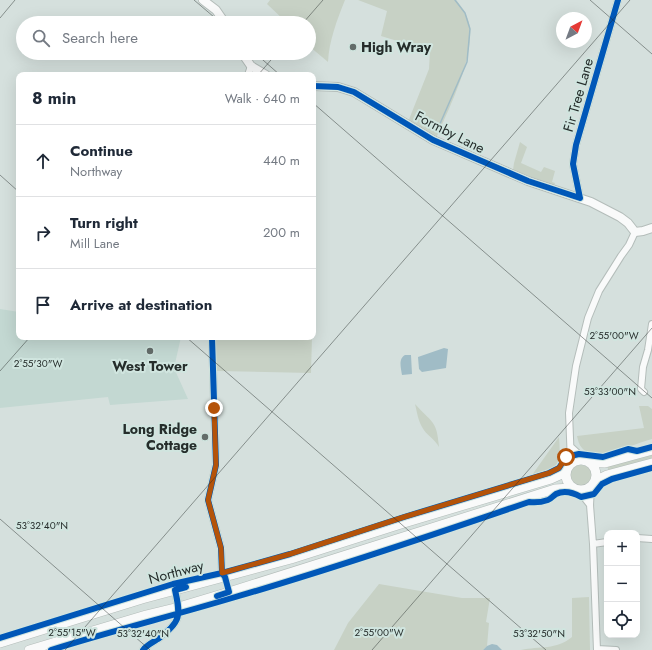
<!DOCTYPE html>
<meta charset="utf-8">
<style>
body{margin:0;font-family:Jost,sans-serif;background:#f6f6f7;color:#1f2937}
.controls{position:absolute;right:12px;bottom:12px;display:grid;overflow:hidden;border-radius:8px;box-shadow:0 4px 16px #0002}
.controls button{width:36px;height:36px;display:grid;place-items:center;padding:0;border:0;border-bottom:1px solid #e0e1e3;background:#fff;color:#1f2937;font:20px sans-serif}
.compass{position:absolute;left:556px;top:12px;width:36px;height:36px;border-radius:50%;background:#fff;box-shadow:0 4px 16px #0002;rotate:41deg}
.stop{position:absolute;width:12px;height:12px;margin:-9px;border:3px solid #b45309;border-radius:50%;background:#fff}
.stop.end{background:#b45309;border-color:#fff;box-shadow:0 1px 4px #0008}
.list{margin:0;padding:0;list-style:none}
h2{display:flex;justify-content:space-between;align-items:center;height:52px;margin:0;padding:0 16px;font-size:17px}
h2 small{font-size:13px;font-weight:400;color:#747a83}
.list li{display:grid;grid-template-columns:26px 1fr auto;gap:12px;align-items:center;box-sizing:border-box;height:72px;padding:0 16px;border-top:1px solid #e0e1e3}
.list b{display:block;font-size:15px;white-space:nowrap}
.list p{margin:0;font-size:13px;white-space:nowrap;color:#747a83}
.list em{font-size:13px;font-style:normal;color:#747a83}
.icon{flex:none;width:22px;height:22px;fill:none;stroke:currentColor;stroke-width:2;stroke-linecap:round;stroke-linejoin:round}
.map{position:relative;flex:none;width:652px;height:650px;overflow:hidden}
.search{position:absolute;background:#fff;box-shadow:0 4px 16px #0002;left:16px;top:16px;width:300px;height:44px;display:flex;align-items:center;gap:10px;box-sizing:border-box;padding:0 14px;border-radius:22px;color:#747a83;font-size:15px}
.panel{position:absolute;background:#fff;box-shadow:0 4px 16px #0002;left:16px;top:72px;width:300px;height:268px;border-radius:8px}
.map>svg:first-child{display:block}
.built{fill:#c3d8d2}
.green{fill:#c7d1c5}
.water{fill:#a0bcc6}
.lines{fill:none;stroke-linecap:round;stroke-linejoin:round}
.stream{stroke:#a0bcc6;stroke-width:1.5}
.minor-casing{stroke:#b4bdba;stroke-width:8}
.major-casing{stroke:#b4bdba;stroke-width:10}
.highway-casing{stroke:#b4bdba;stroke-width:10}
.minor{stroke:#f9fafa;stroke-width:6}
.major{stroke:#f9fafa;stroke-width:8}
.highway{stroke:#f9fafa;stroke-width:9}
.cycleway-casing{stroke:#d0e5df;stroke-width:8}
.cycleway{stroke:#0057b8;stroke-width:6}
.route{stroke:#b45309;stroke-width:5}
.ticks{fill:none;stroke:#252d2b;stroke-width:1;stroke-opacity:0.45}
.poi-dot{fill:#636c69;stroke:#d0e5df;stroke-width:1.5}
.labels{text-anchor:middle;stroke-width:4;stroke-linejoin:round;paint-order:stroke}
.poi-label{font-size:14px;font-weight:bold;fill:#252d2b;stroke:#d0e5df;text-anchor:start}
.street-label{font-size:14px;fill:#252d2b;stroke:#d0e5df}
.ticks-label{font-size:10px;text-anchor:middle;fill:#252d2b;stroke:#d0e5df;stroke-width:4;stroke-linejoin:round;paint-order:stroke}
</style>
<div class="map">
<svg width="652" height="650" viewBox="0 0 652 650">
<rect width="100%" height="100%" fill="#d5e0dd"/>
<path class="built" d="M0 309 19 312V337H181L174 368 188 399 110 405 108 397 0 408Z"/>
<path class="green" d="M270 0H345C337 20 329 41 328 62L309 46V23H284L285 21 267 4Z
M358 0H456C463 8 470 20 470 30 472 64 448 110 435 141L408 122 429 69 430 51 381 36 387 11Z
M313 90 316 91 313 155Z
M520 142 527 147 521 163 541 172 544 167 555 171 552 182 555 183 554 186 513 170 514 163Z
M216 337H312L311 373 217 371Z
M415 404C432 423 437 420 439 447 435 439 426 435 422 427 418 420 417 412 415 404Z
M639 406H648L652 409V439C635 443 596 463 582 448 579 445 578 440 577 436L644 428Z
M559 437C561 465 560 468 532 475Z
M652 454V460L609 471 607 466Z
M570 476a11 11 0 1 1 22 0a11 11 0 1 1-22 0Z
M379 584 462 598H490L486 622 489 623 487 646 483 650H334L348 623Z
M589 597 590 650H521C540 646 556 650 572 637V598Z"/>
<path class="water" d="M444 348 448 349 446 368 422 372 419 369 418 357Z
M405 355H411L412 374 402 375C401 368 398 359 405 355Z
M492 644 497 645 502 650H483L487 646Z"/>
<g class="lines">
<path class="stream" d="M439 126 467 62 470 29 465 13 455 0"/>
<defs>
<path id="minor" d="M248 75 251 66
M580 198 573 164 576 145 618 0
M212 337 216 465 208 500 221 548 222 573 225 577
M644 392 641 389 643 367 648 350 652 324
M571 447 585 460
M571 463 569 413 576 366 588 318 599 291 621 256 629 245 635 232
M591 487 590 505 593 544 597 650
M579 491 590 505
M637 538 652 539
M593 544 607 542
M597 649 616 650
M143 650C147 645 153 642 158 639 181 622 181 616 175 590"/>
<path id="major" d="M203 0 216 10 225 23
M242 53 251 66 266 75
M313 86 338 87 354 92 433 140 528 181 591 202 620 217 628 223 635 232 643 231 652 228"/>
<path id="highway" d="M566 475a15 15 0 1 1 30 0a15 15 0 1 1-30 0Z
M589 462 605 463 652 450
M595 481 607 475 652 463
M0 643 142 599 291 559 404 523 551 479 562 474 566 470
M29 650 146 615 179 607 229 592 555 489 571 488"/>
</defs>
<use href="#minor" class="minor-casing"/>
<use href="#major" class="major-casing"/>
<use href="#highway" class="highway-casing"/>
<use href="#minor" class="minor"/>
<use href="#major" class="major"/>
<use href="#highway" class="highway"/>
<defs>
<path id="cycleway" d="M313 86 338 87 354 92 433 140 528 181 580 198
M580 198 573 164 576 145 618 0
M212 337 216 465 208 500 221 548 222 573 225 577 229 592 217 596
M0 638 173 584 222 573 290 554 404 517 549 473 559 468 566 457 579 454 603 457 628 449 637 451 652 447
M51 650C111 631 172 616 232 598 332 569 430 536 529 502 536 503 542 502 548 500 551 499 553 496 556 494 564 490 574 493 581 497L594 494 602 484 612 479 652 468
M143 650C147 645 153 642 158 639 181 622 181 616 175 590L186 587"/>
</defs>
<use href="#cycleway" class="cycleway-casing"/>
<use href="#cycleway" class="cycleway"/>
</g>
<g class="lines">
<path class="route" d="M214 408 216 465 208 500 221 548 222 573 290 554 404 517 549 473 559 468 566 457"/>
</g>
<path class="ticks" d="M194 0 221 23M590 0 652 54M0 18 15 0M303 23 323 0M255 53 280 75M258 75 277 53M313 103 652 398M0 175 19 192M186 337 546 650M0 371 30 337M0 519 150 650M65 650 630 0M372 650 652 328"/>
<g class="poi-dot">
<circle cx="353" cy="47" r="4"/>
<circle cx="150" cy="351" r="4"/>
<circle cx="205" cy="437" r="4"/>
</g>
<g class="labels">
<g class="poi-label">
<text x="361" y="52">High Wray</text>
<text x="150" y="371" text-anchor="middle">West Tower</text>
<text x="197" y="434" text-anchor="end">Long Ridge<tspan x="197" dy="16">Cottage</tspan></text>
</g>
<g class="street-label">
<text transform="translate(578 95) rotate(-74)" y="5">Fir Tree Lane</text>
<text transform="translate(450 132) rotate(27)" y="5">Formby Lane</text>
<text transform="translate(176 572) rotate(-15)" y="5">Northway</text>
</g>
</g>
<g class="ticks-label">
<text x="614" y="339">2°55'00"W</text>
<text x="38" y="367">2°55'30"W</text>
<text x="610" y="395">53°33'00"N</text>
<text x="42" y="529">53°32'40"N</text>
<text x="72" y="636">2°55'15"W</text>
<text x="379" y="636">2°55'00"W</text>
<text x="143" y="637">53°32'40"N</text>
<text x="539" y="637">53°32'50"N</text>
</g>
</svg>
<div class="controls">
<button>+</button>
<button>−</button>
<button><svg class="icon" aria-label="locate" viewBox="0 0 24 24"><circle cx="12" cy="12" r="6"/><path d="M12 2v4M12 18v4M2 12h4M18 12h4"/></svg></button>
</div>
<svg class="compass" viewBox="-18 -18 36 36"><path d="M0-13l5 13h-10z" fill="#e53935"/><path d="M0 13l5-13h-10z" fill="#747a83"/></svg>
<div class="stop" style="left:566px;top:457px"></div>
<div class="stop end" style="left:214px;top:408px"></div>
<div class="search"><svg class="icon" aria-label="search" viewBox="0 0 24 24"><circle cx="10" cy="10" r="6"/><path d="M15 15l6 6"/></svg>Search here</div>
<section class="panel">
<h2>8 min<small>Walk · 640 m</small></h2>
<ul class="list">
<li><svg class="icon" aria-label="ahead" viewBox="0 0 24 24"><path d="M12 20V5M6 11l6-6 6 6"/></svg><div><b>Continue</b><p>Northway</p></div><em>440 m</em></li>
<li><svg class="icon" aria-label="right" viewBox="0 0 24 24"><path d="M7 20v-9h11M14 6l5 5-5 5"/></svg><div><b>Turn right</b><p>Mill Lane</p></div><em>200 m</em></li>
<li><svg class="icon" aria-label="arrive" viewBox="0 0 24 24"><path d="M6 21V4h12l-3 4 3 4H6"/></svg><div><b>Arrive at destination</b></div></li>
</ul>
</section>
</div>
